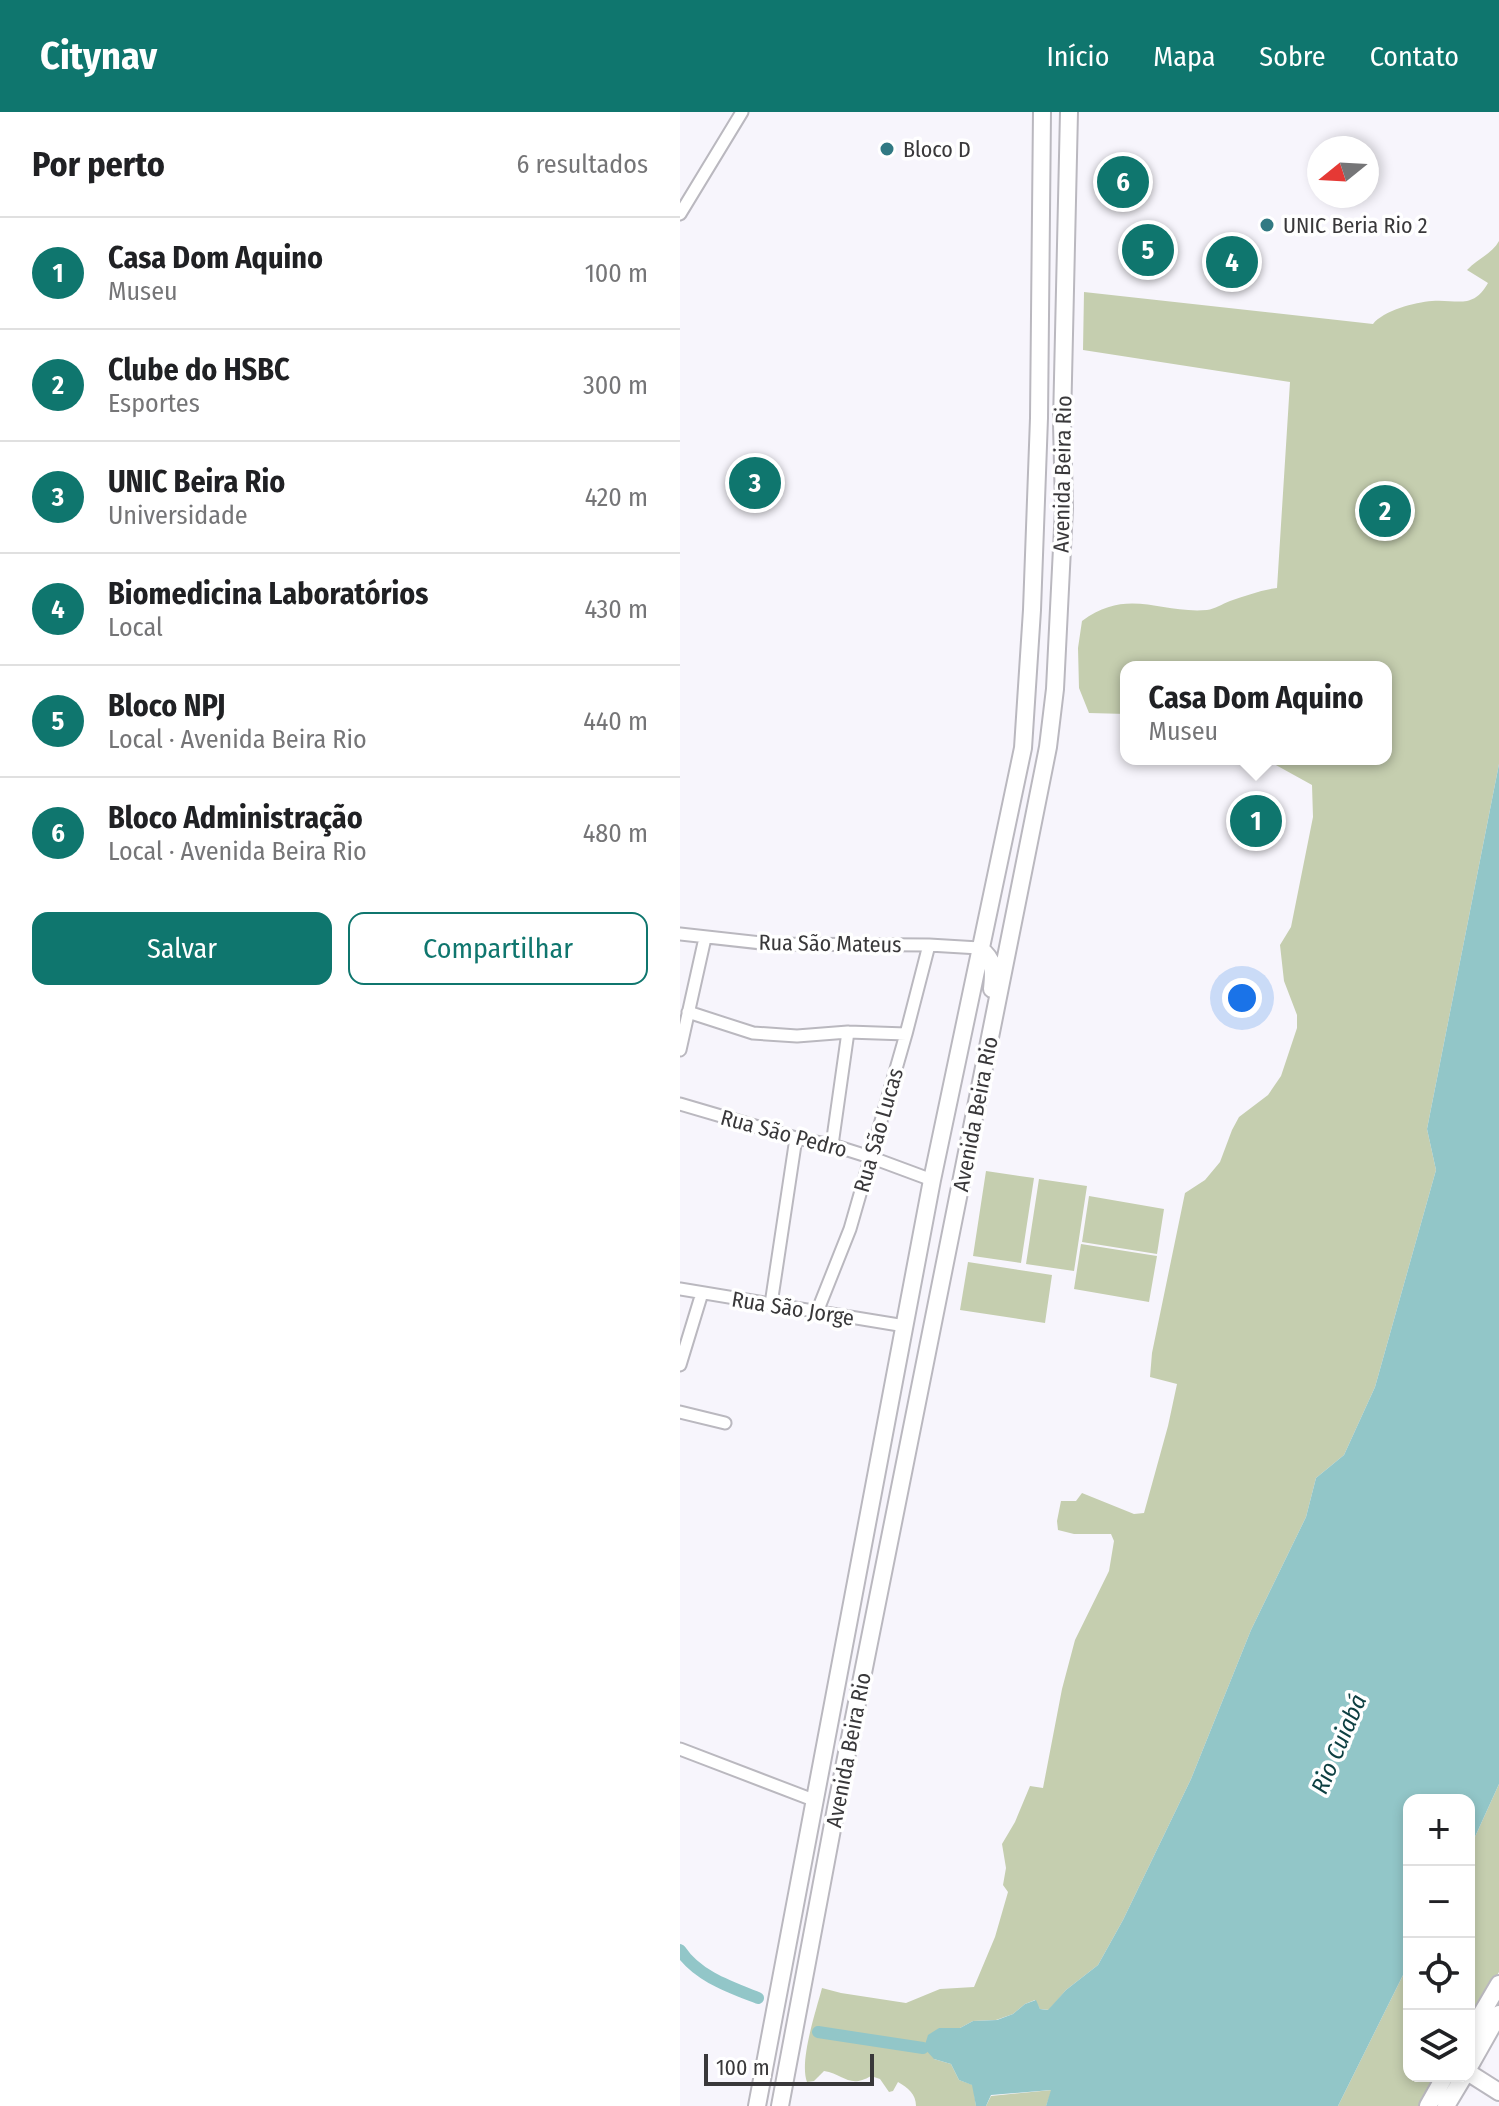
<!DOCTYPE html>
<html lang="pt">
<meta charset="utf-8">
<style>
body{margin:0;font-family:"Fira Sans Condensed",sans-serif;background:#f6f6f6;color:#202124}
.controls{position:absolute;right:24px;bottom:24px;display:grid;overflow:hidden;border-radius:16px;box-shadow:0 4px 12px #0003}
.controls button{width:72px;height:72px;display:grid;place-items:center;padding:0;border:0;border-bottom:2px solid #e0e0e0;background:#fff;color:#202124;font:40px sans-serif}
.compass{position:absolute;left:627px;top:24px;width:72px;height:72px;border-radius:50%;background:#fff;box-shadow:0 4px 12px #0003;rotate:252deg}
.scale{position:absolute;left:24px;bottom:20px;width:170px;box-sizing:border-box;padding-left:8px;border:4px solid #39383a;border-top:0;font-size:22px;line-height:28px;white-space:nowrap;color:#39383a;-webkit-text-stroke:6px #fff;paint-order:stroke}
.you{position:absolute;left:562px;top:886px;width:28px;height:28px;margin:-20px;border:6px solid #fff;border-radius:50%;background:#1a73e8;box-shadow:0 0 0 12px #1a73e833}
.badge{display:grid;place-items:center;width:52px;height:52px;border-radius:50%;background:#0f766e;color:#fff;font-size:26px;font-weight:700}
.pin{position:absolute;translate:-50% -50%;border:4px solid #fff;box-shadow:0 2px 8px #0006}
.popup{position:absolute;left:440px;top:549px;width:272px;height:104px;box-sizing:border-box;display:grid;place-content:center;border-radius:16px;background:#fff;filter:drop-shadow(0 2px 6px #0005);font-size:26px;white-space:nowrap;color:#757577}
.popup b{font-size:30px;color:#202124}
.popup::after{content:'';position:absolute;left:50%;top:100%;margin-left:-16px;border:16px solid transparent;border-top-color:#fff}
.list{margin:0;padding:0;list-style:none}
h2{display:flex;justify-content:space-between;align-items:center;height:104px;margin:0;padding:0 32px;font-size:34px}
h2 small{font-size:26px;font-weight:400;color:#757577}
.list li{display:grid;grid-template-columns:52px 1fr auto;gap:24px;align-items:center;box-sizing:border-box;height:112px;padding:0 32px;border-top:2px solid #e0e0e0}
.list b{display:block;font-size:30px;white-space:nowrap}
.list p{margin:0;font-size:26px;white-space:nowrap;color:#757577}
.list em{font-size:26px;font-style:normal;color:#757577}
.actions{display:flex;gap:16px;padding:24px 32px}
.actions a{flex:1;padding:18px 0;border:2px solid #0f766e;border-radius:16px;text-align:center;font-size:28px;color:#0f766e}
.actions .main{background:#0f766e;color:#fff}
.icon{flex:none;width:44px;height:44px;fill:none;stroke:currentColor;stroke-width:2;stroke-linecap:round;stroke-linejoin:round}
.map{position:relative;flex:none;width:819px;height:1994px;overflow:hidden}
header{display:flex;align-items:center;gap:48px;box-sizing:border-box;height:112px;padding:0 40px;background:#0f766e;color:#fff}
header strong{font-size:38px}
nav{display:flex;gap:44px;margin-inline-start:auto;font-size:28px}
main{display:flex}
aside{flex:1;background:#fff}
.map>svg:first-child{display:block}
.green{fill:#c5ceaf}
.water{fill:#92c6c8}
.lines{fill:none;stroke-linecap:round;stroke-linejoin:round}
.canal{stroke:#92c6c8;stroke-width:12}
.street-casing{stroke:#bab8bf;stroke-width:15}
.secondary-casing{stroke:#bab8bf;stroke-width:20}
.primary-casing{stroke:#bab8bf;stroke-width:20}
.street{stroke:#fff;stroke-width:11}
.secondary{stroke:#fff;stroke-width:16}
.primary{stroke:#fff;stroke-width:16}
.poi-dot{fill:#317983;stroke:#fff;stroke-width:3}
.labels{text-anchor:middle;stroke-width:7;stroke-linejoin:round;paint-order:stroke}
.poi-label{font-size:22px;fill:#39383a;stroke:#fff;text-anchor:start}
.street-label{font-size:22px;fill:#39383a;stroke:#fff}
.water-label{font-size:24px;font-style:italic;fill:#0e4042;stroke:#fff}
</style>
<header>
<strong>Citynav</strong>
<nav><a>Início</a><a>Mapa</a><a>Sobre</a><a>Contato</a></nav>
</header>
<main>
<aside>
<h2>Por perto<small>6 resultados</small></h2>
<ul class="list">
<li><span class="badge">1</span><div><b>Casa Dom Aquino</b><p>Museu</p></div><em>100 m</em></li>
<li><span class="badge">2</span><div><b>Clube do HSBC</b><p>Esportes</p></div><em>300 m</em></li>
<li><span class="badge">3</span><div><b>UNIC Beira Rio</b><p>Universidade</p></div><em>420 m</em></li>
<li><span class="badge">4</span><div><b>Biomedicina Laboratórios</b><p>Local</p></div><em>430 m</em></li>
<li><span class="badge">5</span><div><b>Bloco NPJ</b><p>Local · Avenida Beira Rio</p></div><em>440 m</em></li>
<li><span class="badge">6</span><div><b>Bloco Administração</b><p>Local · Avenida Beira Rio</p></div><em>480 m</em></li>
</ul>
<div class="actions"><a class="main">Salvar</a><a>Compartilhar</a></div>
</aside>
<div class="map">
<svg width="819" height="1994" viewBox="0 0 819 1994">
<rect width="100%" height="100%" fill="#f7f5fc"/>
<path class="green" d="M819 129V652L747 1017 756 1058 695 1275 664 1343 636 1366 626 1405 571 1518 511 1667 443 1808 418 1853 386 1878 369 1898 360 1897 355 1888 345 1892 333 1902 316 1908 293 1909 280 1916H259L254 1947 271 1952 279 1968 293 1973 296 1994H236C236 1982 228 1976 218 1970L213 1979 209 1980 200 1967 191 1964C169 1977 164 1962 144 1959L134 1969 127 1970C119 1949 136 1899 142 1876L161 1881 226 1891 260 1877 294 1875 315 1825 328 1780 323 1773 326 1756 322 1732 335 1710 350 1674 363 1676 382 1577 395 1528 429 1459 434 1429 431 1422H394L378 1418 377 1409 381 1389H396L402 1381 454 1402 464 1401 488 1314 497 1272 470 1265 472 1241 505 1081 525 1068 540 1050 552 1018 559 1005 588 983 601 964 617 916V903L604 869 600 833 611 815 633 705 632 673 585 647H706V555H446V602L409 601 399 576 398 536 402 509C448 475 480 502 527 498 535 497 542 492 550 489 565 484 581 478 597 476L610 270 403 238 404 180 693 212C703 199 735 190 752 189 777 187 793 198 808 171L787 158C797 147 812 142 819 129Z
M306 1059 354 1066 341 1151 293 1144Z
M359 1067 407 1074 394 1159 346 1152Z
M409 1084 484 1097 477 1142 402 1130Z
M401 1132 477 1144 469 1190 394 1177Z
M288 1150 372 1163 365 1211 280 1198Z
M819 1672V1860L789 1912V1738Z
M729 1851V1964H759L742 1994H658Z
M372 1978 366 1994H306L311 1984Z"/>
<path class="water" d="M819 652V1672L789 1738V1688H729V1851L658 1994H366L371 1978 311 1983 306 1994H296L292 1973 279 1968 271 1952 254 1947 244 1936 248 1923 259 1916H280L293 1909 317 1908 333 1902 345 1892 356 1888 360 1897 368 1898 386 1878 418 1853 443 1808 511 1667 571 1518 626 1405 636 1366 664 1343 695 1275 756 1058 747 1017Z"/>
<g class="lines">
<path class="canal" d="M0 1838C17 1864 50 1875 78 1886
M138 1920 243 1936"/>
<defs>
<path id="street" d="M0 102 62 0
M0 822 90 832 249 833 299 836
M8 900 73 921 117 924 168 920 226 922
M0 938 25 826
M0 992 116 1026 152 1033 190 1045 252 1068
M152 1033 168 920
M0 1177 225 1214
M91 1192 116 1026
M137 1200 170 1117 226 922 249 833
M0 1253 22 1181
M0 1300 45 1311
M0 1637 136 1689"/>
<path id="secondary" d="M789 1923 819 1872
M789 1955 819 1902
M789 1961 819 1980
M748 1994 765 1964
M766 1994 784 1964"/>
<path id="primary" d="M299 836C315 848 314 858 312 877
M77 1994 252 1068 343 636 352 498 359 306 362 0
M100 1994 156 1696 368 635 375 577 384 396 382 311 389 0"/>
</defs>
<use href="#street" class="street-casing"/>
<use href="#secondary" class="secondary-casing"/>
<use href="#primary" class="primary-casing"/>
<use href="#street" class="street"/>
<use href="#secondary" class="secondary"/>
<use href="#primary" class="primary"/>
</g>
<g class="poi-dot">
<circle cx="207" cy="37" r="8"/>
<circle cx="587" cy="113" r="8"/>
</g>
<g class="labels">
<g class="poi-label">
<text x="223" y="45">Bloco D</text>
<text x="603" y="121">UNIC Beria Rio 2</text>
</g>
<g class="street-label">
<text transform="translate(382 362) rotate(-89)" y="8">Avenida Beira Rio</text>
<text transform="translate(150 831) rotate(1)" y="8">Rua São Mateus</text>
<text transform="translate(295 1002) rotate(-79)" y="8">Avenida Beira Rio</text>
<text transform="translate(198 1018) rotate(-74)" y="8">Rua São Lucas</text>
<text transform="translate(104 1021) rotate(15)" y="8">Rua São Pedro</text>
<text transform="translate(113 1196) rotate(9)" y="8">Rua São Jorge</text>
<text transform="translate(168 1638) rotate(-79)" y="8">Avenida Beira Rio</text>
</g>
<g class="water-label">
<text transform="translate(659 1632) rotate(-67)" y="8">Rio Cuiabá</text>
</g>
</g>
</svg>
<div class="controls">
<button>+</button>
<button>−</button>
<button><svg class="icon" aria-label="locate" viewBox="0 0 24 24"><circle cx="12" cy="12" r="6"/><path d="M12 2v4M12 18v4M2 12h4M18 12h4"/></svg></button>
<button><svg class="icon" aria-label="layers" viewBox="0 0 24 24"><path d="M12 4l9 5-9 5-9-5zM3 14l9 5 9-5"/></svg></button>
</div>
<svg class="compass" viewBox="-18 -18 36 36"><path d="M0-13l5 13h-10z" fill="#e53935"/><path d="M0 13l5-13h-10z" fill="#757577"/></svg>
<div class="scale">100 m</div>
<div class="you"></div>
<div class="pin badge" style="left:576px;top:709px">1</div>
<div class="popup"><b>Casa Dom Aquino</b>Museu</div>
<div class="pin badge" style="left:705px;top:399px">2</div>
<div class="pin badge" style="left:75px;top:371px">3</div>
<div class="pin badge" style="left:552px;top:150px">4</div>
<div class="pin badge" style="left:468px;top:138px">5</div>
<div class="pin badge" style="left:443px;top:70px">6</div>
</div>
</main>
